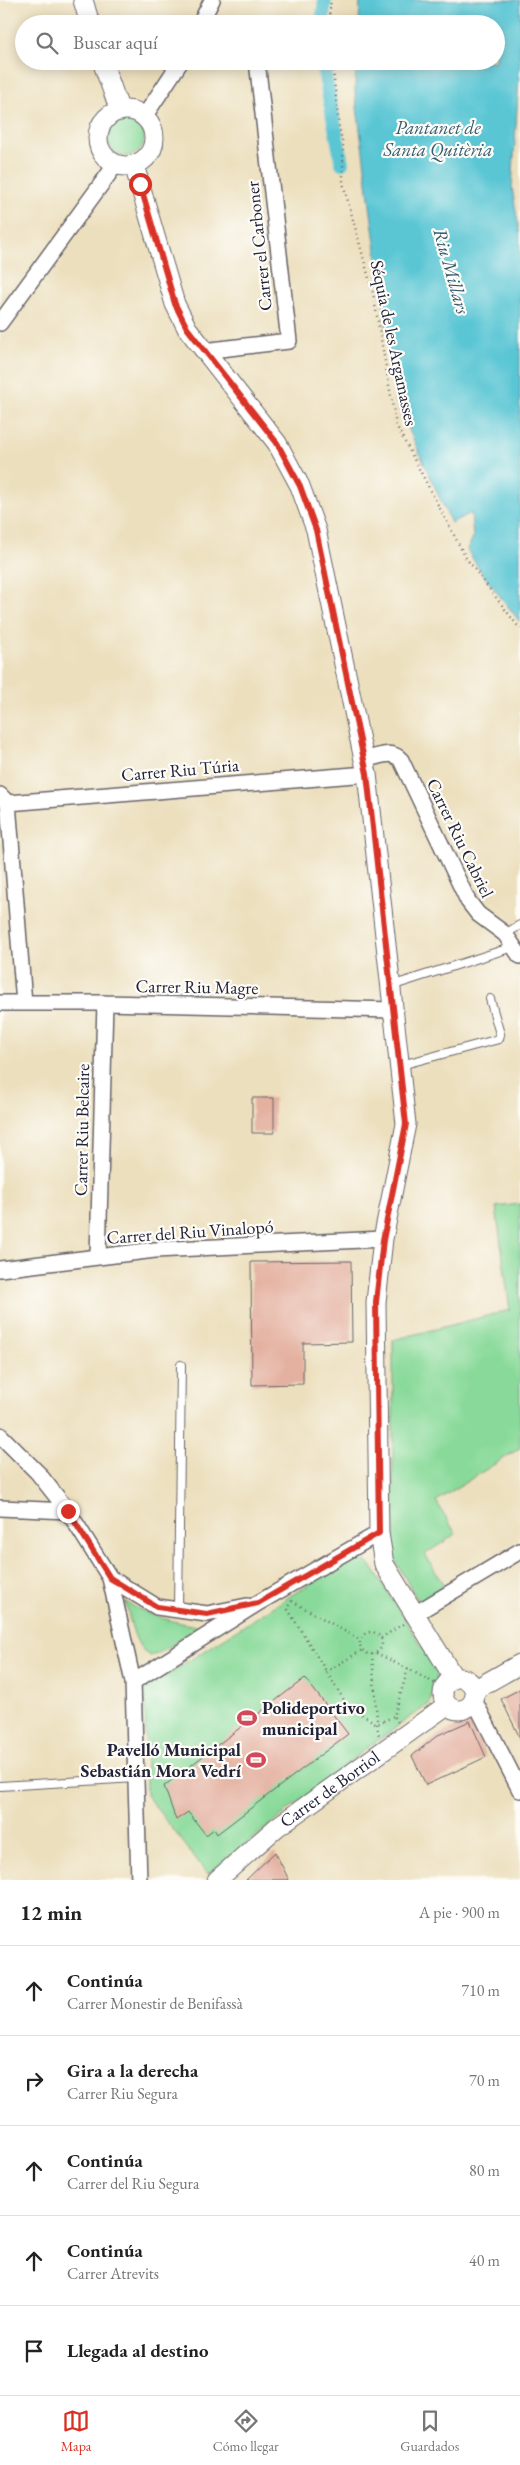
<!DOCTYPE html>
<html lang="es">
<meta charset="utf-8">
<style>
body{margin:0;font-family:"EB Garamond",serif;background:#f2f2f2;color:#222}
.stop{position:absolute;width:15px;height:15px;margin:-11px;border:4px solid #d93025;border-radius:50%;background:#fff}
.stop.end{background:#d93025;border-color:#fff;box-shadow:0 1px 5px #0008}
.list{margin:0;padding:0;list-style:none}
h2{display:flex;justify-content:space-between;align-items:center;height:65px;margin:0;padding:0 20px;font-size:21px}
h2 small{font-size:16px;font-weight:400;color:#767676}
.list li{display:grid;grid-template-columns:32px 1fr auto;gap:15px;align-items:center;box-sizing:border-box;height:90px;padding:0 20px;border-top:1px solid #e0e0e0}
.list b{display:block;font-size:19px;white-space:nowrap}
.list p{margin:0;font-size:16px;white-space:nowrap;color:#767676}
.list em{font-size:16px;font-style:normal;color:#767676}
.icon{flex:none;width:28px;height:28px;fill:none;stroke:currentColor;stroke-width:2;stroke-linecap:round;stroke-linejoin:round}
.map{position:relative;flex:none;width:520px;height:1880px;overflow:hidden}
.search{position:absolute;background:#fff;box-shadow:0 2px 12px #0003;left:15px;right:15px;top:15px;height:55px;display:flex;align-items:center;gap:12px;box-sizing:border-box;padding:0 18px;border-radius:28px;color:#767676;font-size:19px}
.sheet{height:515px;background:#fff}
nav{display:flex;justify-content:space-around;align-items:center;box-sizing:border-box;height:70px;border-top:1px solid #e0e0e0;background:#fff;font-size:14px;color:#767676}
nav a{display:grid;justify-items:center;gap:2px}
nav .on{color:#d93025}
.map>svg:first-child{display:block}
.green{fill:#89da9a;stroke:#567e6a}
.water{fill:#5ac6d4;stroke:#3e7488}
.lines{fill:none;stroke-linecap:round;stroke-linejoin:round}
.canal{stroke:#5ac6d4;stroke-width:14}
.building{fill:#e4b1a0}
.service-casing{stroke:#696468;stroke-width:10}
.minor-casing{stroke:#696468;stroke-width:18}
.tertiary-casing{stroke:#696468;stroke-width:21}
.path{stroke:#696468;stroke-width:2.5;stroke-dasharray:1 4;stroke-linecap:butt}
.service{stroke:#fff;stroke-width:8}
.minor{stroke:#fff;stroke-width:15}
.tertiary{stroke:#fff;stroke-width:19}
.route{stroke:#d93025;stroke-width:6}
.labels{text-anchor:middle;stroke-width:4.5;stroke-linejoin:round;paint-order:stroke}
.street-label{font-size:18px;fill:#22223b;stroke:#fdfcf7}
.poi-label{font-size:18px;font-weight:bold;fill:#22223b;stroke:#fdfcf7;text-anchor:start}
.water-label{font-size:19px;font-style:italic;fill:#365b71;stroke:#fdfcf7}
</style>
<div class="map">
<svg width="520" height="1880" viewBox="0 0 520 1880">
<rect width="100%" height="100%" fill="#fdfcf7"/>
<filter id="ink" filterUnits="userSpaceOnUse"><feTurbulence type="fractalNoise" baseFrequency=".02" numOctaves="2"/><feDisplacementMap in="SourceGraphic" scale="10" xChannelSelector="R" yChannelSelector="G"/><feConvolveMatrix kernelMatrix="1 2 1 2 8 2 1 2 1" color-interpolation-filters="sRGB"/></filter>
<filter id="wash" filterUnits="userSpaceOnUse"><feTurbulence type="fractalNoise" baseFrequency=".0096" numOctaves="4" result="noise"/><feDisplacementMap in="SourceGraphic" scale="20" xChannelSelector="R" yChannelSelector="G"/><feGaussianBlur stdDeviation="1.12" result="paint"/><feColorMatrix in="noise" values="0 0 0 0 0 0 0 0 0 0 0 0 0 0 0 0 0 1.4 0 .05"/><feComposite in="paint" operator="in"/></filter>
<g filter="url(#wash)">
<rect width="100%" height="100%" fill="#ecdfbd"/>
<path class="green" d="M108 138a18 18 0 1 1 36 0a18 18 0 1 1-36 0Z
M520 1204V1448L436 1501 456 1534 425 1554 444 1586 419 1602 393 1557V1340L510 1310 496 1207Z
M353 1556 370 1564 438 1672 429 1704 367 1748 208 1874 146 1795 145 1689Z
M125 1602C150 1616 173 1622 201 1627L157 1654 150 1656C133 1646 131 1619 125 1602Z"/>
<path class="water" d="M360 0H520V62L512 187 520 236V622L482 573 467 550 473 537 471 513 451 523 396 401 355 92 356 61H496V24H359Z"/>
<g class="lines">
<path class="canal" d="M322 24 325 0
M322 61 342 163"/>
</g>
<g id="blocks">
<path class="building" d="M252 1098H274V1133H252Z
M351 1261 352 1342 303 1343V1384L252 1385 251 1262Z
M305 1678 348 1734 217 1834 214 1829 206 1835 188 1812 176 1820 164 1786Z
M520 1689V1738L501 1699Z
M470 1721 486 1757 426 1785 412 1756 438 1735Z
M275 1852 289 1880H246Z"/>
</g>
</g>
<g filter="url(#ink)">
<use href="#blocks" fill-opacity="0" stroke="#696468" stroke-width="1"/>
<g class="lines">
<defs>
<path id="service" d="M505 934 520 925
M391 986 513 947
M401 1065 499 1039 500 1034 490 999
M178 1610 181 1365
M0 1786 136 1778"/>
<path id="minor" d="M200 24 212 0
M144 117 181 61
M0 323 116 164
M203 351 289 341 257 61
M364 760C377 757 391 749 401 760L468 901 478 914 505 934 520 956
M0 795 8 803 367 774
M8 803 24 1003
M0 1003H105L394 1010
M98 1257 105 1003
M0 1269 155 1250 383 1239
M0 1435 38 1473 68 1511 110 1578 133 1682 139 1880
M0 1508 68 1511
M110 1578 157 1607 207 1614 247 1606
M413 1615 520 1551
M133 1682 258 1603 379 1533
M474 1700 520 1790"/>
<g id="tertiary">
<path d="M83 0 90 24"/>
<path d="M102 61 120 111"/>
<circle cx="126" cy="138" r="28"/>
<path d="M134 165 175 304 187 328 277 443 300 486 316 530 367 774 406 1124 383 1239 376 1302 379 1533 384 1564 454 1678"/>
<circle cx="459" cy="1694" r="16"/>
<path d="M474 1690 520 1664"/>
<path id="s1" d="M217 1880 277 1827 447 1705"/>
</g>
</defs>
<use href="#service" class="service-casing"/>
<use href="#minor" class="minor-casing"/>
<use href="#tertiary" class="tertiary-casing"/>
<path class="path" d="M328 24 331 0
M332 61 339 127 343 145V183L373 293 396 425 466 558 520 629
M292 1601 287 1608 347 1705 377 1724 394 1716
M292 1601 360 1640
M360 1643a11 11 0 1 1 22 0a11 11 0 1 1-22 0Z
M381 1638 403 1624
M376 1653 408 1669
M372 1654 378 1733 380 1736
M326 1672 362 1650
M398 1722 394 1716 408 1669 436 1684"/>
<use href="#service" class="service"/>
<use href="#minor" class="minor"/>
<use href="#tertiary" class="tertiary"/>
</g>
</g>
<g class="lines" filter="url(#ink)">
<path class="route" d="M68 1511 110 1578 157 1607 207 1614 258 1603 379 1533 376 1302 383 1240 406 1124 367 774 316 530 300 486 277 443 187 328 175 304 140 184"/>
</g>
<defs>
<symbol id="stadium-bare" viewBox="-9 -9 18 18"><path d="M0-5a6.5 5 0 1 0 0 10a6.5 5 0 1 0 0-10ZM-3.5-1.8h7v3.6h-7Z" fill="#d1495b" stroke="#fdfcf7" stroke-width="2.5" paint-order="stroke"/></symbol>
</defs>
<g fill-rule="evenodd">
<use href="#stadium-bare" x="233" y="1704" width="28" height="28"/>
<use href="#stadium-bare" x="242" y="1746" width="28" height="28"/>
</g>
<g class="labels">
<g class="street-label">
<text transform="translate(259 246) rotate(-96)" y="6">Carrer el Carboner</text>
<text transform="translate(394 343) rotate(78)" y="6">Séquia de les Argamasses</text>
<text transform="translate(180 770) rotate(-5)" y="6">Carrer Riu Túria</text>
<text transform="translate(460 838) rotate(64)" y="6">Carrer Riu Cabriel</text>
<text transform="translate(197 987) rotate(1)" y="6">Carrer Riu Magre</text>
<text transform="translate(82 1130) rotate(-89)" y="6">Carrer Riu Belcaire</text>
<text transform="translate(190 1232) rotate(-4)" y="6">Carrer del Riu Vinalopó</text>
<text dy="6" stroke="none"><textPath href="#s1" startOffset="145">Carrer de Borriol</textPath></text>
</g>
<g class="poi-label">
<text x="262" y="1714">Polideportivo<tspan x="262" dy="21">municipal</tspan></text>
<text x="241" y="1756" text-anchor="end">Pavelló Municipal<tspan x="241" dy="21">Sebastián Mora Vedrí</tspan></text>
</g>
<g class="water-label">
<text x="438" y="134">Pantanet de<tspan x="438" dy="22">Santa Quitèria</tspan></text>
<text transform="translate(452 271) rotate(74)" y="7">Riu Millars</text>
</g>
</g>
</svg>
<div class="stop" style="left:140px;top:184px"></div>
<div class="stop end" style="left:68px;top:1511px"></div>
<div class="search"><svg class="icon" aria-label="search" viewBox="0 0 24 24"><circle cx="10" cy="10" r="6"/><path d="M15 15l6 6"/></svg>Buscar aquí</div>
</div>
<section class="sheet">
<h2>12 min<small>A pie · 900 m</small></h2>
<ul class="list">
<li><svg class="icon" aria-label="ahead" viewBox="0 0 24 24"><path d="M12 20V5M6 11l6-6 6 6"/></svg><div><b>Continúa</b><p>Carrer Monestir de Benifassà</p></div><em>710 m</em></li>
<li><svg class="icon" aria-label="right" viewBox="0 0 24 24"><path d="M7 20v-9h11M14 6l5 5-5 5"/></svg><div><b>Gira a la derecha</b><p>Carrer Riu Segura</p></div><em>70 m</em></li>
<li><svg class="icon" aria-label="ahead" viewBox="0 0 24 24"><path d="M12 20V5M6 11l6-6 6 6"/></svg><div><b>Continúa</b><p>Carrer del Riu Segura</p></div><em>80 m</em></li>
<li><svg class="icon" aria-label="ahead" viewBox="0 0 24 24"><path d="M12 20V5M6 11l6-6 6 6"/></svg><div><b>Continúa</b><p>Carrer Atrevits</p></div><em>40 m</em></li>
<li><svg class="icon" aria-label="arrive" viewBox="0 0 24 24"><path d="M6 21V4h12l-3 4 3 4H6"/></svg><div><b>Llegada al destino</b></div></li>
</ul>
</section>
<nav>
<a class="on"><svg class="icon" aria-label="map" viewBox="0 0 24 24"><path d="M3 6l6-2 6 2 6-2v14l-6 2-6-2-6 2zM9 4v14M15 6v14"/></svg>Mapa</a>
<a><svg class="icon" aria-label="directions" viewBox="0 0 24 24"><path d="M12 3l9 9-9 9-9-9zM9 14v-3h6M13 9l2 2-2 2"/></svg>Cómo llegar</a>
<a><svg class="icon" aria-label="saved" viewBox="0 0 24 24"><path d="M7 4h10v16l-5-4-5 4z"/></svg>Guardados</a>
</nav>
